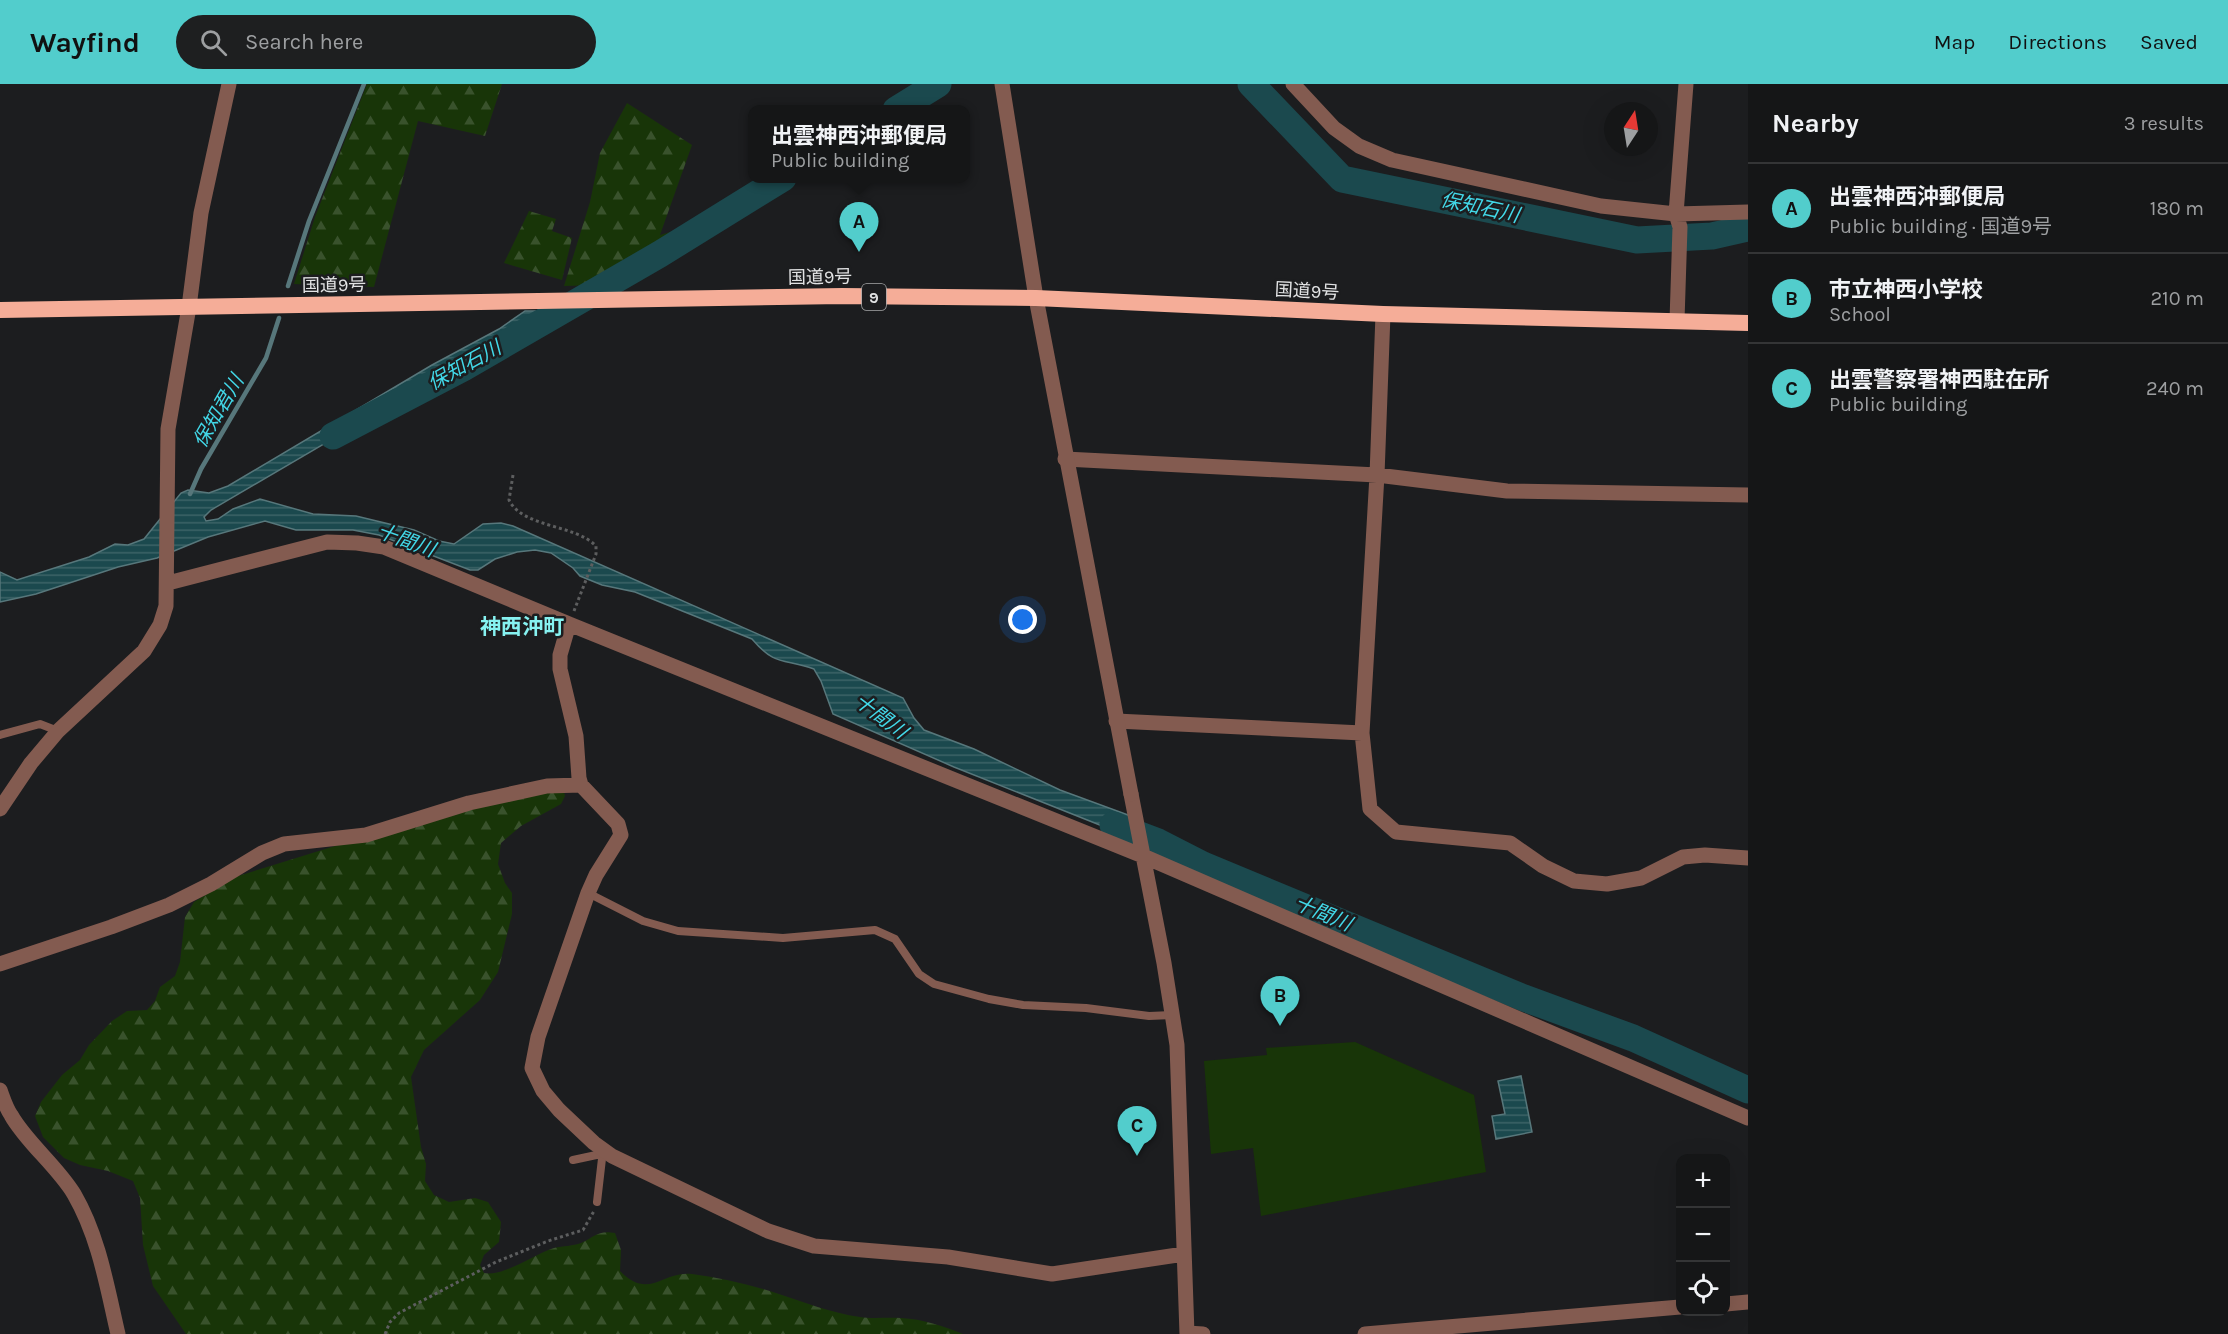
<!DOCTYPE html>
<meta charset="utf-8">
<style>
body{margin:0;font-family:Karla,"Noto Sans JP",sans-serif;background:#1e1f20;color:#f1f3f6}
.controls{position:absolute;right:18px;bottom:18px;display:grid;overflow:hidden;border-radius:12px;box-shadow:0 6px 24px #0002}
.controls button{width:54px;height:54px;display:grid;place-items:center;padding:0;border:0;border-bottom:2px solid #343536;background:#151617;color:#f1f3f6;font:30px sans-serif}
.compass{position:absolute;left:1604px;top:18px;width:54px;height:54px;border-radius:50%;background:#151617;box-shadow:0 6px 24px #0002;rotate:12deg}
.you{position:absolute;left:1023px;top:536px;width:21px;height:21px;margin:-15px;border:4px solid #fff;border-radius:50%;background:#1a73e8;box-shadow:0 0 0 9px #1a73e833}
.badge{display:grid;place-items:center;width:39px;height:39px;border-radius:50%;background:#52cdcc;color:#111;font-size:20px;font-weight:700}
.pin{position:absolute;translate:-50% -50px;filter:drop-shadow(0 2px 3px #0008)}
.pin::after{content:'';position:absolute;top:32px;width:21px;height:18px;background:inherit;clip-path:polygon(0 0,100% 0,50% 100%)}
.popup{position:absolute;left:748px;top:21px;width:222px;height:78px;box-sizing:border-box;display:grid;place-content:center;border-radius:12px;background:#151617;filter:drop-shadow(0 2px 4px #0005);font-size:20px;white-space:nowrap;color:#9d9fa1}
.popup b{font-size:22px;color:#f1f3f6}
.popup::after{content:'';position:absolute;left:50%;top:100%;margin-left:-12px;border:12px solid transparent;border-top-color:#151617}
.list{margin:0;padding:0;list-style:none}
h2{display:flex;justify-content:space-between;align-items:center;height:78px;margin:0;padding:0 24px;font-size:26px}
h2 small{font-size:20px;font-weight:400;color:#9d9fa1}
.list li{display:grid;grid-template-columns:39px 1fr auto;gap:18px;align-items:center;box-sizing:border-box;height:90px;padding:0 24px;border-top:2px solid #343536}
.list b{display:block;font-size:22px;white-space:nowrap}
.list p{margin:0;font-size:20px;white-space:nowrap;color:#9d9fa1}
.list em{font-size:20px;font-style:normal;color:#9d9fa1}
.icon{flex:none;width:33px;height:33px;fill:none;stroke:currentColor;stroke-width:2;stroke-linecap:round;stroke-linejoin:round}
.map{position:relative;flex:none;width:1748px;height:1250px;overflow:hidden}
header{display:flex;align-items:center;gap:36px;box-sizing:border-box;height:84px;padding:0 30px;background:#52cdcc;color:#111}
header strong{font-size:28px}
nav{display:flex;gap:33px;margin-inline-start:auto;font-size:21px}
.search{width:420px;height:54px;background:#1e1f20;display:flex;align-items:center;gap:15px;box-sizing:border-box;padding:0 21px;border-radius:33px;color:#9d9fa1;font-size:22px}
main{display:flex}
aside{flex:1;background:#151617}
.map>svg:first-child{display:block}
.grass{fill:#183508}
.forest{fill:url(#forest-firs)}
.water{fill:url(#water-rules);stroke:#57777b;stroke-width:1.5}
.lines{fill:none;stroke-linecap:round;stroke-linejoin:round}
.stream{stroke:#57777b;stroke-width:4.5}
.river{stroke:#1b494e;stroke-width:27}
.path{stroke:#5d5e5f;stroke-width:3;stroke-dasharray:3 3;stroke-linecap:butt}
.service{stroke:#835b50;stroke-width:8}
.minor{stroke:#835b50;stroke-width:15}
.tertiary{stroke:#835b50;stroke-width:15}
.trunk{stroke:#f5ad98;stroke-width:16}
.labels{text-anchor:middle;stroke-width:5;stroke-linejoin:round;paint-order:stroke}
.shield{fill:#1c1d1f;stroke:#a7a8a9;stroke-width:1.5}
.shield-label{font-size:16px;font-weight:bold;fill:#e2e3e4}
.street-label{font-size:18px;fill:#e2e3e4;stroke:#1c1d1f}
.water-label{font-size:20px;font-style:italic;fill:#42d8e8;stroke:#1c1d1f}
.quarter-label{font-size:21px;font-weight:bold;fill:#86f2f1;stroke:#1c1d1f}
</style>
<header>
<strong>Wayfind</strong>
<div class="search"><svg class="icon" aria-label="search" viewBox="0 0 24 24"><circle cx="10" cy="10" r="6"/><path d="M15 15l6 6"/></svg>Search here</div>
<nav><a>Map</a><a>Directions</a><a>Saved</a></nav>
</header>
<main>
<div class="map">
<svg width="1748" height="1250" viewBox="0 0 1748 1250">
<defs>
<pattern id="forest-firs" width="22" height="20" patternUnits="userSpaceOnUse" patternTransform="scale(1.5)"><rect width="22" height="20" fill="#183508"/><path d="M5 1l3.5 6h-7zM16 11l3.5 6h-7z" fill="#39522c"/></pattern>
<pattern id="water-rules" width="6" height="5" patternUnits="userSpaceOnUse" patternTransform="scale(1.5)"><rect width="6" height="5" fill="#1b494e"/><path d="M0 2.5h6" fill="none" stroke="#3c6367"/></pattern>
</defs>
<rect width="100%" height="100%" fill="#1c1d1f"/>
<path class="grass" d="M1355 958 1474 1011 1486 1088 1261 1132 1253 1064 1211 1070 1204 977 1267 971 1266 964Z"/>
<path class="forest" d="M367 0H502L485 52 418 37 374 203 294 200 315 133Z
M627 19 692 61 660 151 677 146 672 156 601 201 564 202 590 118 600 69Z
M529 127 556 135 552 147 572 154 562 196 504 179Z
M544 706 564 708 565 712 561 720 521 742 501 759 498 780 505 799 512 809V830L498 888 480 916 424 966 411 993 421 1063 426 1080 425 1097 434 1111 449 1118 475 1114 488 1118 501 1138 499 1158 484 1171 480 1181 484 1189C504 1193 534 1170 554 1164 563 1162 573 1162 581 1159 596 1152 598 1146 615 1149L621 1166 620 1187C649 1217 663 1186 692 1190 720 1194 749 1200 776 1209 804 1218 831 1229 860 1233 873 1235 887 1233 901 1234 923 1235 943 1242 963 1250H186L153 1202 143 1161 140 1114 133 1097 108 1087 80 1081 64 1074 43 1053 35 1032 41 1018 62 991 80 976 89 961 112 937 127 927 147 926 155 917 160 903 175 892 180 878 185 833 194 818 235 793 335 762 382 751 439 733Z"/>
<path class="water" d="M525 227H551L211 426 204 433 206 437 218 435 233 425 260 415 313 430 356 432 414 446 439 457 454 460 483 440 501 439 513 442 903 614 914 634 924 646 974 665 1060 706 1131 732 1135 755 954 683 833 630 821 597 814 585C783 574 776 583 752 555L635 508 602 501 580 492 573 484 551 469 535 466 517 468 495 475 478 486H470L379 451 353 446H296L265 437 208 453 157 474 118 483 36 510 0 518V488L17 496 89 473 115 460 128 461 144 455 181 409 188 406 209 409 228 402 432 281 499 245Z
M1521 992 1532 1048 1496 1055 1492 1032 1505 1030 1498 997Z"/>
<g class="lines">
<path class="stream" d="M288 202 309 137 364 0
M190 410 201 385 266 274 279 234"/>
<path class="river" d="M1251 0 1342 95 1637 156 1712 152 1748 144
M896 26 938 0
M333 352 463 284 660 170 783 94
M1113 741 1158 758 1203 781 1524 914 1633 954 1748 1006"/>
<path class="path" d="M513 391 509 416C523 444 575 440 596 462V470L574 527
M385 1250 390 1238 399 1229 496 1178 548 1157 583 1146 594 1127"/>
<path class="service" d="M0 651 40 640 58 647
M588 809 643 837 678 847 783 854 875 846 895 855 919 890 934 900 989 915 1023 921 1086 924 1149 932 1172 931
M573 1076 601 1070
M597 1118 603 1066"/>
<path class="minor" d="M1002 0 1036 214
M1293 0 1334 44 1359 62 1392 76 1601 122 1676 130 1748 128
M1383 230 1377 391 1362 649 1370 725 1396 748 1510 759 1543 782 1574 797 1607 800 1641 794 1683 773 1705 771 1748 774
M1677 237 1680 143 1676 130 1686 0
M1065 375 1377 391 1507 407 1748 411
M168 499 327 458 357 459 384 463 569 540 560 571V585L576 652 579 694 581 701 618 740 621 751 596 791 588 809 538 953 532 984 543 1007 559 1026 594 1059 612 1072 768 1147 814 1162 948 1173 1052 1190 1184 1170
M569 540 1143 772 1748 1034
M1116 637 1362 649
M1131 710 1164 879 1177 961 1187 1250
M0 725 31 679 58 647 144 567 160 541 166 522 168 345 189 223 201 129 229 0
M0 880 111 843 169 821 211 800 262 769 284 760 366 751 469 719 547 702 581 701
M0 1006C3 1014 6 1024 11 1031 26 1058 57 1082 74 1110 99 1153 107 1203 118 1250
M1726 1220 1748 1218
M1187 1249 1203 1250
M1365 1250 1680 1223"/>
<path class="tertiary" d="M1036 214 1131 710"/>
<path class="trunk" d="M0 226 842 212 1036 214 1383 230 1748 239"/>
</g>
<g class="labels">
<rect class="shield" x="862" y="200" width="24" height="26" rx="4.5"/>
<g class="shield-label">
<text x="874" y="219">9</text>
</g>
<g class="street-label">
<text transform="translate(820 193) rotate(-1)" y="6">国道9号</text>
<text transform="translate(334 201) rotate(-1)" y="6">国道9号</text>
<text transform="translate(1307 207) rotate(3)" y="6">国道9号</text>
</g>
<g class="water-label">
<text transform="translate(1480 123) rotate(12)" y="7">保知石川</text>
<text transform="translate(464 281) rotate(-29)" y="7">保知石川</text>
<text transform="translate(218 327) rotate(-60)" y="7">保知君川</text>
<text transform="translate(406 456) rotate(20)" y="7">十間川</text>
<text transform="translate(881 632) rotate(37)" y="7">十間川</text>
<text transform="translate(1323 829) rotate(23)" y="7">十間川</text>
</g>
<g class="quarter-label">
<text x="522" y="550">神西沖町</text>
</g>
</g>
</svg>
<div class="controls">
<button>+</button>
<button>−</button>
<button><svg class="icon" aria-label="locate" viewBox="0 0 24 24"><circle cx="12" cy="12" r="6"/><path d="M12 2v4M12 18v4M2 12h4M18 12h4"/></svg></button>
</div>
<svg class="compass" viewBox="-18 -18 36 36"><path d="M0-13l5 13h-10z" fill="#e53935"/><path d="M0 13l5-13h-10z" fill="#9d9fa1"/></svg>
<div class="you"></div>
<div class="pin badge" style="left:859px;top:168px">A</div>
<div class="popup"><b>出雲神西沖郵便局</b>Public building</div>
<div class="pin badge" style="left:1280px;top:942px">B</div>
<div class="pin badge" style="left:1137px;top:1072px">C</div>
</div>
<aside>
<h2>Nearby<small>3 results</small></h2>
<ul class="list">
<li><span class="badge">A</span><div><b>出雲神西沖郵便局</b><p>Public building · 国道9号</p></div><em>180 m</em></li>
<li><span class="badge">B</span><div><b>市立神西小学校</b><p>School</p></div><em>210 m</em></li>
<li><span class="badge">C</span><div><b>出雲警察署神西駐在所</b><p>Public building</p></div><em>240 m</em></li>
</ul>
</aside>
</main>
